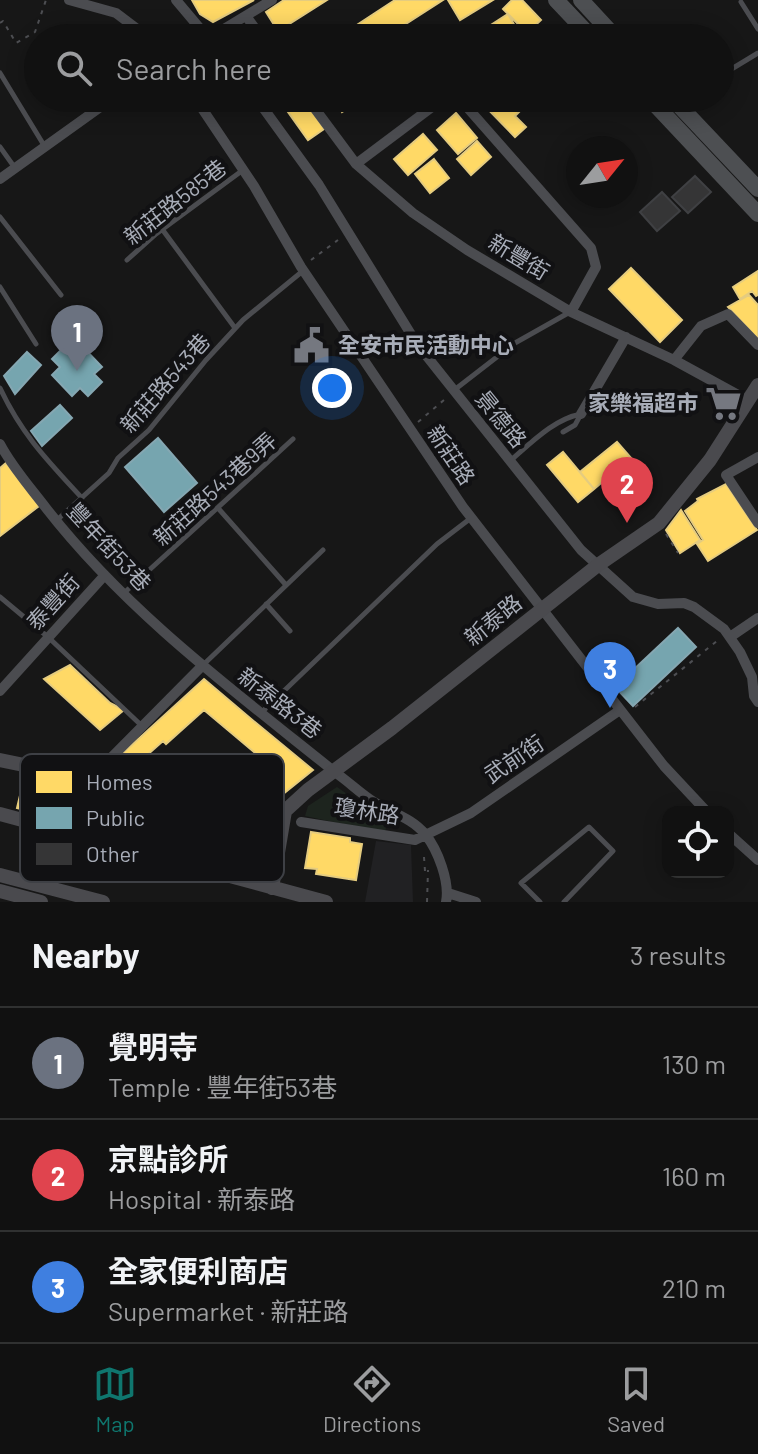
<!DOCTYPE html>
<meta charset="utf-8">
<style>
body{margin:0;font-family:Barlow,"Noto Sans TC",sans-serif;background:#1e1f1f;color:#f1f3f6}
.controls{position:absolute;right:24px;bottom:24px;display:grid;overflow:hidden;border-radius:16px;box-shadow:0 4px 20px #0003}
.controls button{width:72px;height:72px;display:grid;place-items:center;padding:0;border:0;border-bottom:2px solid #303131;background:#111;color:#f1f3f6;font:40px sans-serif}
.compass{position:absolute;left:566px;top:136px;width:72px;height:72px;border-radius:50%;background:#111;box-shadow:0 4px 20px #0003;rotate:60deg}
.you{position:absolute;left:332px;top:388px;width:28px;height:28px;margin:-20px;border:6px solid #fff;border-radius:50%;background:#1a73e8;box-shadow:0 0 0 12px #1a73e833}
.badge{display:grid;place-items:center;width:52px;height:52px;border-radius:50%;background:#0f766e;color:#fff;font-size:26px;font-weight:700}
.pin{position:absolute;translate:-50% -66px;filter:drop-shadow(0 2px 4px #0008)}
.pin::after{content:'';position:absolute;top:42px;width:28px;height:24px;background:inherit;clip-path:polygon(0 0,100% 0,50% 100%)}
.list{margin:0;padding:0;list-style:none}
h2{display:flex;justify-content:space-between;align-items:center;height:104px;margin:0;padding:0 32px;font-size:34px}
h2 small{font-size:26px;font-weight:400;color:#9c9d9f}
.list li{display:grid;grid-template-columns:52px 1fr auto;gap:24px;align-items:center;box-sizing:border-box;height:112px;padding:0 32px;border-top:2px solid #303131}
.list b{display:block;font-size:30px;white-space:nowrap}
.list p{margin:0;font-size:26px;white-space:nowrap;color:#9c9d9f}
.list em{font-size:26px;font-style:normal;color:#9c9d9f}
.icon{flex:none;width:44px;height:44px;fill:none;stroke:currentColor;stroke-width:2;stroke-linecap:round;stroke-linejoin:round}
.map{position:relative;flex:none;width:758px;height:902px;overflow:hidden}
.search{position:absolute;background:#111;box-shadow:0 4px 20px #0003;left:24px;right:24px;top:24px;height:88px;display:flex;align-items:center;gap:20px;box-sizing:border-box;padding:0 28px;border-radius:44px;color:#9c9d9f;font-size:30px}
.sheet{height:440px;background:#111}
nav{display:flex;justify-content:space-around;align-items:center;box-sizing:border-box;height:112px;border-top:2px solid #303131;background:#111;font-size:22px;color:#9c9d9f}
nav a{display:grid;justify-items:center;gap:4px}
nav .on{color:#0f766e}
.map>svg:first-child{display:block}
.built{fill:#212123}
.green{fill:#1d241e}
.homes{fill:#ffd966;stroke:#e5cc7f;stroke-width:2;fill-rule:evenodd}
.public{fill:#76a5af;stroke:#85a7b2;stroke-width:2}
.building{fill:#353536;stroke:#3f4043;stroke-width:2}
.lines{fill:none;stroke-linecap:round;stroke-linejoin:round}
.path{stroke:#4d4e52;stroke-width:2;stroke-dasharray:4 6;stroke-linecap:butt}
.lane{stroke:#4b4c50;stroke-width:5}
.street{stroke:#4b4c50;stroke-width:10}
.secondary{stroke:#4a4a4e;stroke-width:14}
.primary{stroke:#4d4f52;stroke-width:16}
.labels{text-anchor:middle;stroke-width:8;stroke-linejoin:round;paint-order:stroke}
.street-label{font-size:22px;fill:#a8adb8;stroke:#111113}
.poi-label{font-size:22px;font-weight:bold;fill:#a8adb8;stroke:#111113;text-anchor:start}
.key{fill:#111113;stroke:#3e4045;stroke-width:2}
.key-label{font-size:22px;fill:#a8adb8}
</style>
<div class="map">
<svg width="758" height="902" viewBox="0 0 758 902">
<rect width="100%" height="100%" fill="#171717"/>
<path class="built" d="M376 841 411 845 413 902H365Z"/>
<path class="green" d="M337 787 387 822 385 833 305 816 308 806Z"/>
<path class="homes" d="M192 0H254L213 22 200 14Z
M284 0H327L278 31 266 12Z
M395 0H443L384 38H337Z
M448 0H493L460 20Z
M512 0H522L541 20 527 33 503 9Z
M508 14 519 33 511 38H488L483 30Z
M478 28 485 38H461Z
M278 98H303L324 129 308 140Z
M334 98H362V99L342 112Z
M484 98H539L531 106 528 103 515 116 526 127 515 137 480 101Z
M456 113 477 138 458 154 437 130Z
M423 134 437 150 408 175 394 159Z
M477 141 491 157 471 175 457 159Z
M434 159 449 178 430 193 415 174Z
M631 268 682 320 660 342 609 289Z
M758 271V295L756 296 752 291 740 299 733 287Z
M749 295 758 305V339L728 307Z
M617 442 631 458 594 489 580 472Z
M563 452 594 489 578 502 547 465Z
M6 463 39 506 0 536V468Z
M726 484 757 530 708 561 697 544 703 540 685 511 698 501 697 499Z
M681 510 700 540 680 553 666 530Z
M70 665 110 703 124 710 100 730 44 679Z
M204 679 250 718 313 770 283 794 268 798 119 772 123 753ZM204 710 235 736 281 775 277 778 146 756 163 741 166 744Z
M23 783 61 792 55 818 17 808Z
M311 832 350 838V842L362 844 356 880 316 874 317 869 305 868Z"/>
<path class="public" d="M66 345 73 353 81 345 102 367 94 374 102 382 88 396 80 388 72 396 52 375 60 367 52 359Z
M27 352 41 365 15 394 4 376Z
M60 405 72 418 42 446 31 431Z
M158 438 197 483 164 512 125 467Z
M678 628 696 647 633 706 615 687Z"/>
<path class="building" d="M695 176 711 192 688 213 672 197Z
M662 192 680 211 657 231 640 212Z"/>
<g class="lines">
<path class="path" d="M0 23 3 21 16 43 35 32 46 0
M311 260 338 240
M418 422 444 400
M666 534 678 553
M635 707 717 641
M424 857 425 871
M427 902 428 870"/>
<path class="lane" d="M741 2 758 29
M0 73 45 147
M720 76 758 53
M0 147 15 168
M0 217 61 295
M162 229 235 328
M127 260 156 234 243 170
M0 287 36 344
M0 388C22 435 48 461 82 498
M453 391 515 343 570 312
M511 460C531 443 554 419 581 414L575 425 563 432
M218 508 286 585
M57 520 109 473 118 458 149 430 206 360 243 320 304 270
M124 593 293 439
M0 597 48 637 142 726
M266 604 290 631
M202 666 323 550
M262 712 437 544 471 518
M540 902 521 883 589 827 613 851 564 902"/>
<path class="street" d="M69 0 116 13 149 38
M176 0 208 38
M246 16 262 38
M209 38 272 0
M542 38 557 29
M195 98 254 186 301 267 463 507 664 766 707 812
M256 98 319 185 417 344 581 550 633 597 658 604 684 603 694 607 724 629 740 652 752 677 754 696 758 702
M307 98 356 164 413 213 467 250 571 312 674 360 749 401
M448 98 466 106 591 248 596 267 571 312
M356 164 444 98
M0 179 113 98
M674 360 701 326 728 314 758 345
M581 414 626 337
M0 444C12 467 30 487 46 508 127 612 234 691 336 773 349 782 361 794 374 802 392 813 412 818 425 834 438 850 450 882 446 902
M758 457 726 475 758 523
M730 637 758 618
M0 691 104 576
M99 780 101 768 202 666
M301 822 415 840 471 813 620 710
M728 833 758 860
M448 893 476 902"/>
<path class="secondary" d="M0 760 82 777 285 811
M0 814 326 902
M0 875 103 902
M272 888 285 811 308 790 392 728 598 565 659 523 710 460 758 385
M0 891 41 902"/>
<path class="primary" d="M556 0 592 38
M581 0 616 38
M649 98 758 214
M672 98 758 189"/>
</g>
<defs>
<symbol id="civic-bare" viewBox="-9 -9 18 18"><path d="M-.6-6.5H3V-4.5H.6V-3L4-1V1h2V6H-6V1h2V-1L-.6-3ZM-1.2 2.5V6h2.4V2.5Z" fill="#757880" stroke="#111113" stroke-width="2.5" paint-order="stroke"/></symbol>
<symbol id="supermarket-bare" viewBox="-9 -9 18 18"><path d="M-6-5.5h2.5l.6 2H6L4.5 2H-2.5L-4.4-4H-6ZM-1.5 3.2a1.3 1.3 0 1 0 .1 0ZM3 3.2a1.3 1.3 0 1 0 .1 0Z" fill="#757880" stroke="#111113" stroke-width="2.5" paint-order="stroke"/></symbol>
</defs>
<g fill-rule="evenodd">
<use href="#civic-bare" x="286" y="320" width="51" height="51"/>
<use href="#supermarket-bare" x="698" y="378" width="51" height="51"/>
</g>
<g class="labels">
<g class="street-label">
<text transform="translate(175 202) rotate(-38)" y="8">新莊路585巷</text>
<text transform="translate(519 257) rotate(31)" y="8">新豐街</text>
<text transform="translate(165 383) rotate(-49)" y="8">新莊路543巷</text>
<text transform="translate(501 419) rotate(51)" y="8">景德路</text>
<text transform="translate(451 455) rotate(56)" y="8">新莊路</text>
<text transform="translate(215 489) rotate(-42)" y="8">新莊路543巷9弄</text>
<text transform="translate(109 547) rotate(47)" y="8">豐年街53巷</text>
<text transform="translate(53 602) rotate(-48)" y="8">泰豐街</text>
<text transform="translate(493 620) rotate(-39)" y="8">新泰路</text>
<text transform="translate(280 703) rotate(38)" y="8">新泰路3巷</text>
<text transform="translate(514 759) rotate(-34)" y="8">武前街</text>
<text transform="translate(367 811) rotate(9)" y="8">瓊林路</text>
</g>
<g class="poi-label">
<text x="338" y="353">全安市民活動中心</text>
<text x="698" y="411" text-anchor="end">家樂福超市</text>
</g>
</g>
<rect x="20" y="754" width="264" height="128" rx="12" class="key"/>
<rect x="36" y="771" width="36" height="22" fill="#ffd966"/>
<rect x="36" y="807" width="36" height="22" fill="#76a5af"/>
<rect x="36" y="843" width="36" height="22" fill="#353536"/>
<g class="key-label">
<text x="86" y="790">Homes</text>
<text x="86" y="826">Public</text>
<text x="86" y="862">Other</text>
</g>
</svg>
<div class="controls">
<button><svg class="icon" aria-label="locate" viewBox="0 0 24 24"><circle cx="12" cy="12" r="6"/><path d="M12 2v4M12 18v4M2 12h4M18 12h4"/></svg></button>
</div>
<svg class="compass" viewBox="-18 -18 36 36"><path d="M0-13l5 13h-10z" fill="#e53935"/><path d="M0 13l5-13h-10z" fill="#9c9d9f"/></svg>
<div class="you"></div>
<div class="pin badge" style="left:77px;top:371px;background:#6b7280">1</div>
<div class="pin badge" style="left:627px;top:523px;background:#e0444e">2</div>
<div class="pin badge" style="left:610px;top:708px;background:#3f7fe0">3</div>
<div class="search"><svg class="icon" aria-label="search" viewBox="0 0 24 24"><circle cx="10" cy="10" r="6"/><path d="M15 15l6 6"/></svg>Search here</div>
</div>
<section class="sheet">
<h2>Nearby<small>3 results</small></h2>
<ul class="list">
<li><span class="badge" style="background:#6b7280">1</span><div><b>覺明寺</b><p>Temple · 豐年街53巷</p></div><em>130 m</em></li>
<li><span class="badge" style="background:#e0444e">2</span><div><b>京點診所</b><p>Hospital · 新泰路</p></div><em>160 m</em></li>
<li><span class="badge" style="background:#3f7fe0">3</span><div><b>全家便利商店</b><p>Supermarket · 新莊路</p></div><em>210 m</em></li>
</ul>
</section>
<nav>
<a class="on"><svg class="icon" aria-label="map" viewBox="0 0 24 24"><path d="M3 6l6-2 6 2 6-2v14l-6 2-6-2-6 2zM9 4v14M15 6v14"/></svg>Map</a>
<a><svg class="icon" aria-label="directions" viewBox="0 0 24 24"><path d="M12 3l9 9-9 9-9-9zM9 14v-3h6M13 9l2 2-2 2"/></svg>Directions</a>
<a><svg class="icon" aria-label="saved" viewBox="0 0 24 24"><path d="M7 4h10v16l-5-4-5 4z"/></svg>Saved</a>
</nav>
